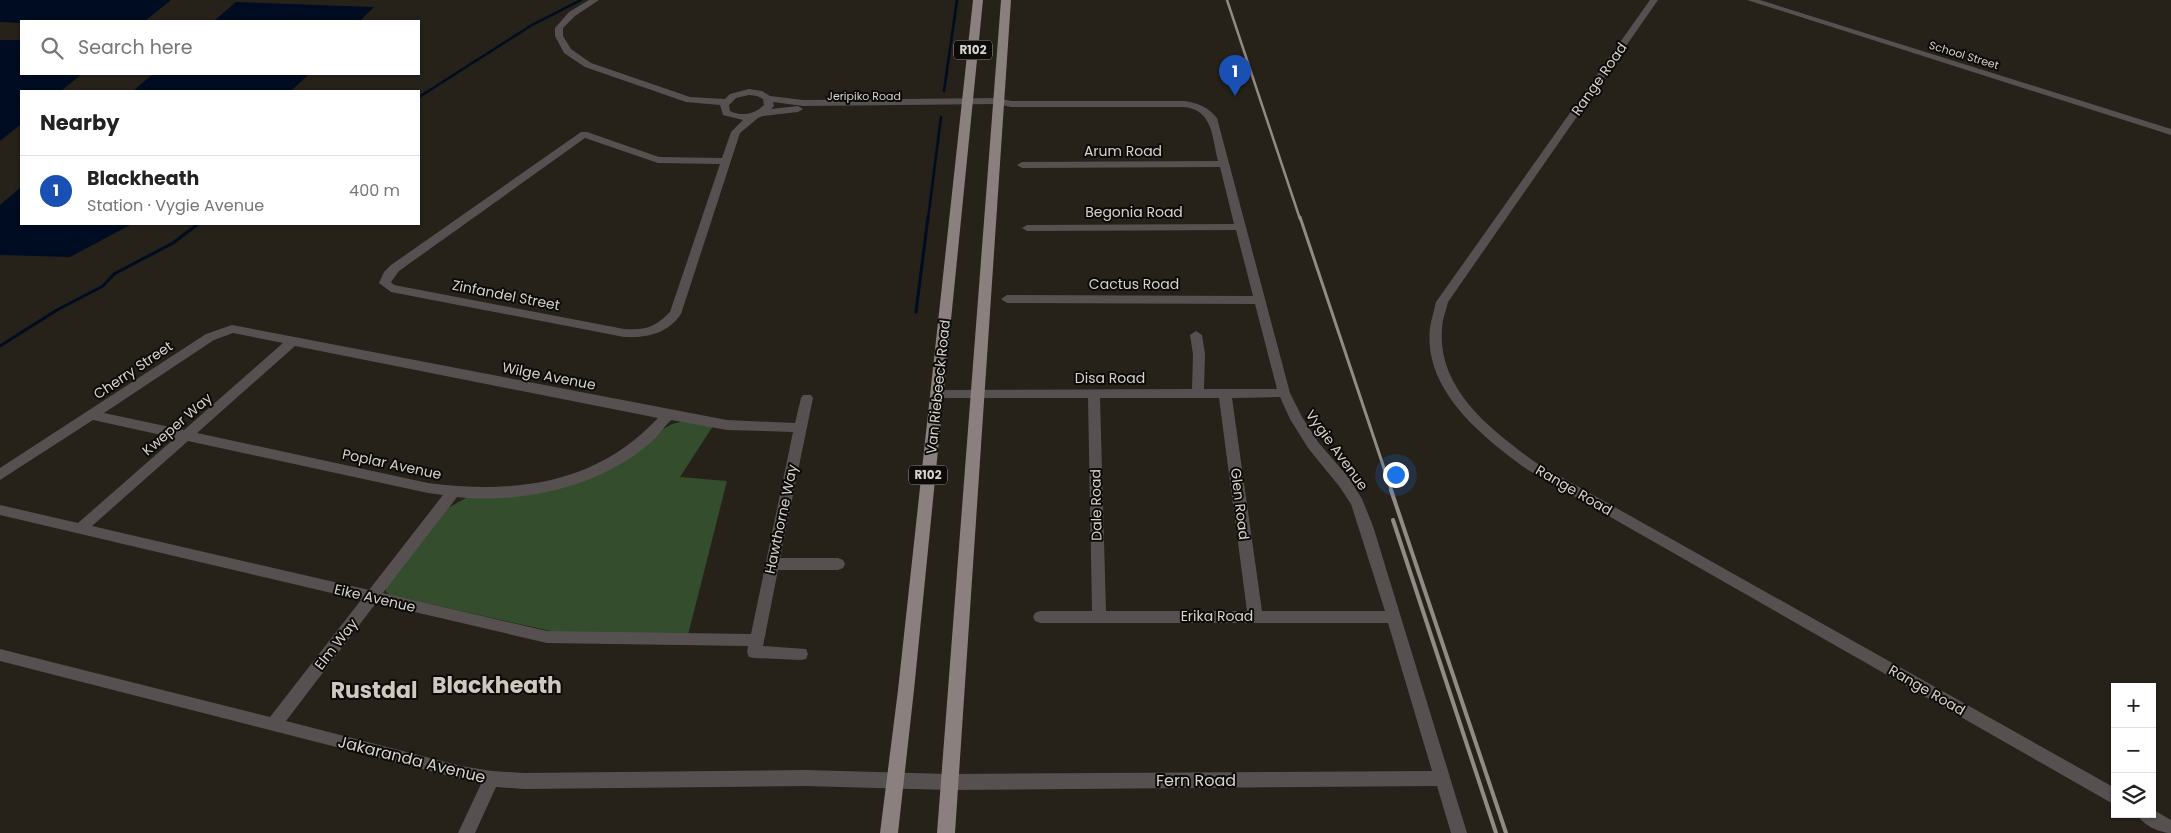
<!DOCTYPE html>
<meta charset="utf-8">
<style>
body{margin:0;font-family:Poppins,sans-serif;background:#f2f2f2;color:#222}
.controls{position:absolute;right:15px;bottom:15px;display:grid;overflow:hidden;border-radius:0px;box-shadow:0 1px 4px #0004}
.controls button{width:45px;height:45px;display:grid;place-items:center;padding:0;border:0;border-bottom:1px solid #e0e0e0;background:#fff;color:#222;font:25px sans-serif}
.you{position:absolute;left:1395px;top:474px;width:18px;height:18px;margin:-12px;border:4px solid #fff;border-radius:50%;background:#1a73e8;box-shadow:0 0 0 8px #1a73e833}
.badge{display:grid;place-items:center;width:32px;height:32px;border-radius:50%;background:#db2777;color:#fff;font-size:16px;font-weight:700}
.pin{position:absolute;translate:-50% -41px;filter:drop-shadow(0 1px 2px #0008)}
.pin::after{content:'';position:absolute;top:26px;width:18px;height:15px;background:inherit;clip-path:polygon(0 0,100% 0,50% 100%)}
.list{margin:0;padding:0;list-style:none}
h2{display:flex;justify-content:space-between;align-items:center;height:65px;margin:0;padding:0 20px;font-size:21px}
h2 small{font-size:16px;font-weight:400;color:#767676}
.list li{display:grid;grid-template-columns:32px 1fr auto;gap:15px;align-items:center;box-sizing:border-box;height:70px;padding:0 20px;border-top:1px solid #e0e0e0}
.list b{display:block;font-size:19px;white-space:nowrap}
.list p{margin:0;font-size:16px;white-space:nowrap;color:#767676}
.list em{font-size:16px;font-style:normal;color:#767676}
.icon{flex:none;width:28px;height:28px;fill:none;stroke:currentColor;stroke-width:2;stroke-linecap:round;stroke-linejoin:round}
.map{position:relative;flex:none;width:2171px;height:833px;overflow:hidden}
.search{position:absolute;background:#fff;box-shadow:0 1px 4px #0004;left:20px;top:20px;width:400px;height:55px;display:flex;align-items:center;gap:12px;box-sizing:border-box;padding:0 18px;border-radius:0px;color:#767676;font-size:19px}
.panel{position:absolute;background:#fff;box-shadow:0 1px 4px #0004;left:20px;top:90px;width:400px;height:135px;border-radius:0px}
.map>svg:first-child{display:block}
.green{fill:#334d2d}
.water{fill:#000c21}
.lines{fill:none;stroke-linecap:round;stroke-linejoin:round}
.stream-far1{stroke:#000c21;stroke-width:2.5}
.stream{stroke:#000c21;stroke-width:3}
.minor{fill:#565150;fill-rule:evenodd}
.primary{fill:#8a807e;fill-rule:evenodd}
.rail-far2{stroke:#908b85;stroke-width:2.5}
.rail-far1{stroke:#908b85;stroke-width:3}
.rail{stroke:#908b85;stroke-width:4}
.labels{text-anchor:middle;stroke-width:4;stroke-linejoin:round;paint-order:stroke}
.far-street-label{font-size:11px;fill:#d6d2cd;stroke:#0d0b08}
.shield{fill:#0d0b08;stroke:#9a9692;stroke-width:1}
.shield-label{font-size:12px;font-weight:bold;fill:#d6d2cd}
.street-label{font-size:14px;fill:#d6d2cd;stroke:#0d0b08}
.near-street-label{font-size:16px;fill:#d6d2cd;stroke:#0d0b08}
.near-district-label{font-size:22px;font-weight:bold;fill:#cfc8be;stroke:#0d0b08}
</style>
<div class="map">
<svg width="2171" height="833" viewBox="0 0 2171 833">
<rect width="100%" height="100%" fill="#262119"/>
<path class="green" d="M684 421 713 426 680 477 727 481 688 635 555 632 390 595 386 592V588L448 508 466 498 550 491 672 424Z"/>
<path class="water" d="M0 0H171L145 21H21V23L0 22Z
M236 2 374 7 360 21H214Z
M0 40H21V74H82L61 91H21V124L0 141Z
M153 74H309L291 91H133Z
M21 187V224H132L70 257 0 255V205Z"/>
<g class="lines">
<path class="stream-far1" d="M944 91 957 0
M419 97 532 25 581 0
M928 219 941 117"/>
<path class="stream" d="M916 312 928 217
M0 346 57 310 103 286 114 274 173 243 198 224"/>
<path class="minor" d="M589 0H599L575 16 563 28V36L571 49 591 63 690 97 725 99 730 94 749 89 762 91 770 96 803 100 998 98 1011 101H1184C1198 103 1208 107 1217 118L1290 393 1302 417 1318 442 1349 478 1362 499 1373 526 1467 833H1451L1437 786 949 790 805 786 524 789 496 787 475 833H458L481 784 0 661V649L270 717 361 600 0 515V505L78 523 175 438 93 420 0 480V468L206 334 232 325 727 420 795 423 801 398 803 395H811L813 398 780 558H838L843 560 845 564 843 568 838 570H778L763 646 806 649 808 654 806 659 801 660 754 658 749 657 747 652 748 646 547 643 376 603 286 721 461 766 492 771 524 773 805 770 949 774 1432 771 1388 623H1040L1035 621 1033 617 1035 613 1040 611H1092L1088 398H937L931 394 937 390 1192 389 1193 354 1190 335 1196 331 1202 335 1205 354 1204 389H1277L1255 304 1007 303 1001 299 1007 295 1253 296 1236 230 1027 231 1022 228 1027 225 1234 224 1220 167 1022 168 1017 165 1022 162 1218 161C1212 137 1213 110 1184 107H1011L998 104 803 106 773 102 774 106 771 109 798 106 803 109 798 112 763 116 758 118 740 133 681 314C667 334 647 338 624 337L391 292 379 283 384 272 391 265 581 132H587L659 157 722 158 731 132 743 120 723 115 720 105 686 102 585 67 564 53 555 36V28L569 12ZM749 95 757 96 763 99 764 105C755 114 742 117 730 111L729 105 736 98ZM585 138 658 163 720 164 670 312C654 328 646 330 624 329L394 285 391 282 399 271ZM233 333 283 343 184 430 104 413 214 340ZM295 346 658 418C595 485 515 494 428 483L197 433ZM1280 397 1290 419 1308 448 1339 486 1351 504 1385 611H1262L1232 398ZM1100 398H1219L1247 611H1106ZM671 420 727 430 793 432 751 634 547 631 383 593 457 497C522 504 600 487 650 443 658 436 664 427 671 420ZM188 441 428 493 443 495 369 590 92 526Z
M1650 0H1658L1448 302C1446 311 1442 320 1442 329 1437 390 1493 432 1538 464L2115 788V805L1528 470C1484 438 1423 391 1430 328 1431 320 1434 311 1436 302Z
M1747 0H1760L2171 129V135Z
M2152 809 2171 820V833C2160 833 2142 825 2137 814H2152Z"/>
<path class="primary" d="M973 0H983L914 690 898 833H880L898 690Z
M1001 0H1011L955 833H937Z"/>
<path class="rail-far2" d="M1227 0 1300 219"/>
<path class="rail-far1" d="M1300 217 1392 492"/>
<path class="rail" d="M1391 490 1506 833
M1393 520 1496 833"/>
</g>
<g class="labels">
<g class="far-street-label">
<text transform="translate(1964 55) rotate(17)" y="4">School Street</text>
<text x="864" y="100">Jeripiko Road</text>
</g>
<g class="shield">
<rect x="954" y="40.5" width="38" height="19" rx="4"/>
<rect x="909" y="465.5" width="38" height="19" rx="4"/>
</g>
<g class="shield-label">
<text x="973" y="54">R102</text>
<text x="928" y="479">R102</text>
</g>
<g class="street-label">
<text transform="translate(1599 79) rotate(-55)" y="5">Range Road</text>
<text x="1123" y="156">Arum Road</text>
<text x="1134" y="217">Begonia Road</text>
<text x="1134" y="289">Cactus Road</text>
<text transform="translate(506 295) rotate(11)" y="5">Zinfandel Street</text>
<text transform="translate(133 370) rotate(-34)" y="5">Cherry Street</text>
<text transform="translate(549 376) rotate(11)" y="5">Wilge Avenue</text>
<text x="1110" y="383">Disa Road</text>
<text transform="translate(938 387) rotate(-84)" y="5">Van Riebeeck Road</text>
<text transform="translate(177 424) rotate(-41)" y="5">Kweper Way</text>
<text transform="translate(1337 450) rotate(54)" y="5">Vygie Avenue</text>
<text transform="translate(392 464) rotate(12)" y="5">Poplar Avenue</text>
<text transform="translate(1574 490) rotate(30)" y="5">Range Road</text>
<text transform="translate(1240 504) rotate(83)" y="5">Glen Road</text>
<text transform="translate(1096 505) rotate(-91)" y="5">Dale Road</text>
<text transform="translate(781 519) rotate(-78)" y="5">Hawthorne Way</text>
<text transform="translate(375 598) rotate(13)" y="5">Eike Avenue</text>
<text x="1217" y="621">Erika Road</text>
<text transform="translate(336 644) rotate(-52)" y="5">Elm Way</text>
<text transform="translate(1927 690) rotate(30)" y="5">Range Road</text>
</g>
<g class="near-street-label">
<text transform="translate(412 759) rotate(14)" y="6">Jakaranda Avenue</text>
<text x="1196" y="786">Fern Road</text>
</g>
<g class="near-district-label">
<text x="497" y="693">Blackheath</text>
<text x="374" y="698">Rustdal</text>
</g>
</g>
</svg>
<div class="controls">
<button>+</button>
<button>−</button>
<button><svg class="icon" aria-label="layers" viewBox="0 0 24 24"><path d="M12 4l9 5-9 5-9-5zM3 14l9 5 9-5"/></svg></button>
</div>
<div class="you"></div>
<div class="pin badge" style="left:1235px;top:96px;background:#1a4fb4">1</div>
<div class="search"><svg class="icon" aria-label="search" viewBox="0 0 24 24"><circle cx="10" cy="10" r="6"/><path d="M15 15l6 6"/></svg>Search here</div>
<section class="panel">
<h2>Nearby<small></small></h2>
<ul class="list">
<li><span class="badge" style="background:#1a4fb4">1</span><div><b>Blackheath</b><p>Station · Vygie Avenue</p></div><em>400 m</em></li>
</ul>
</section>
</div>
